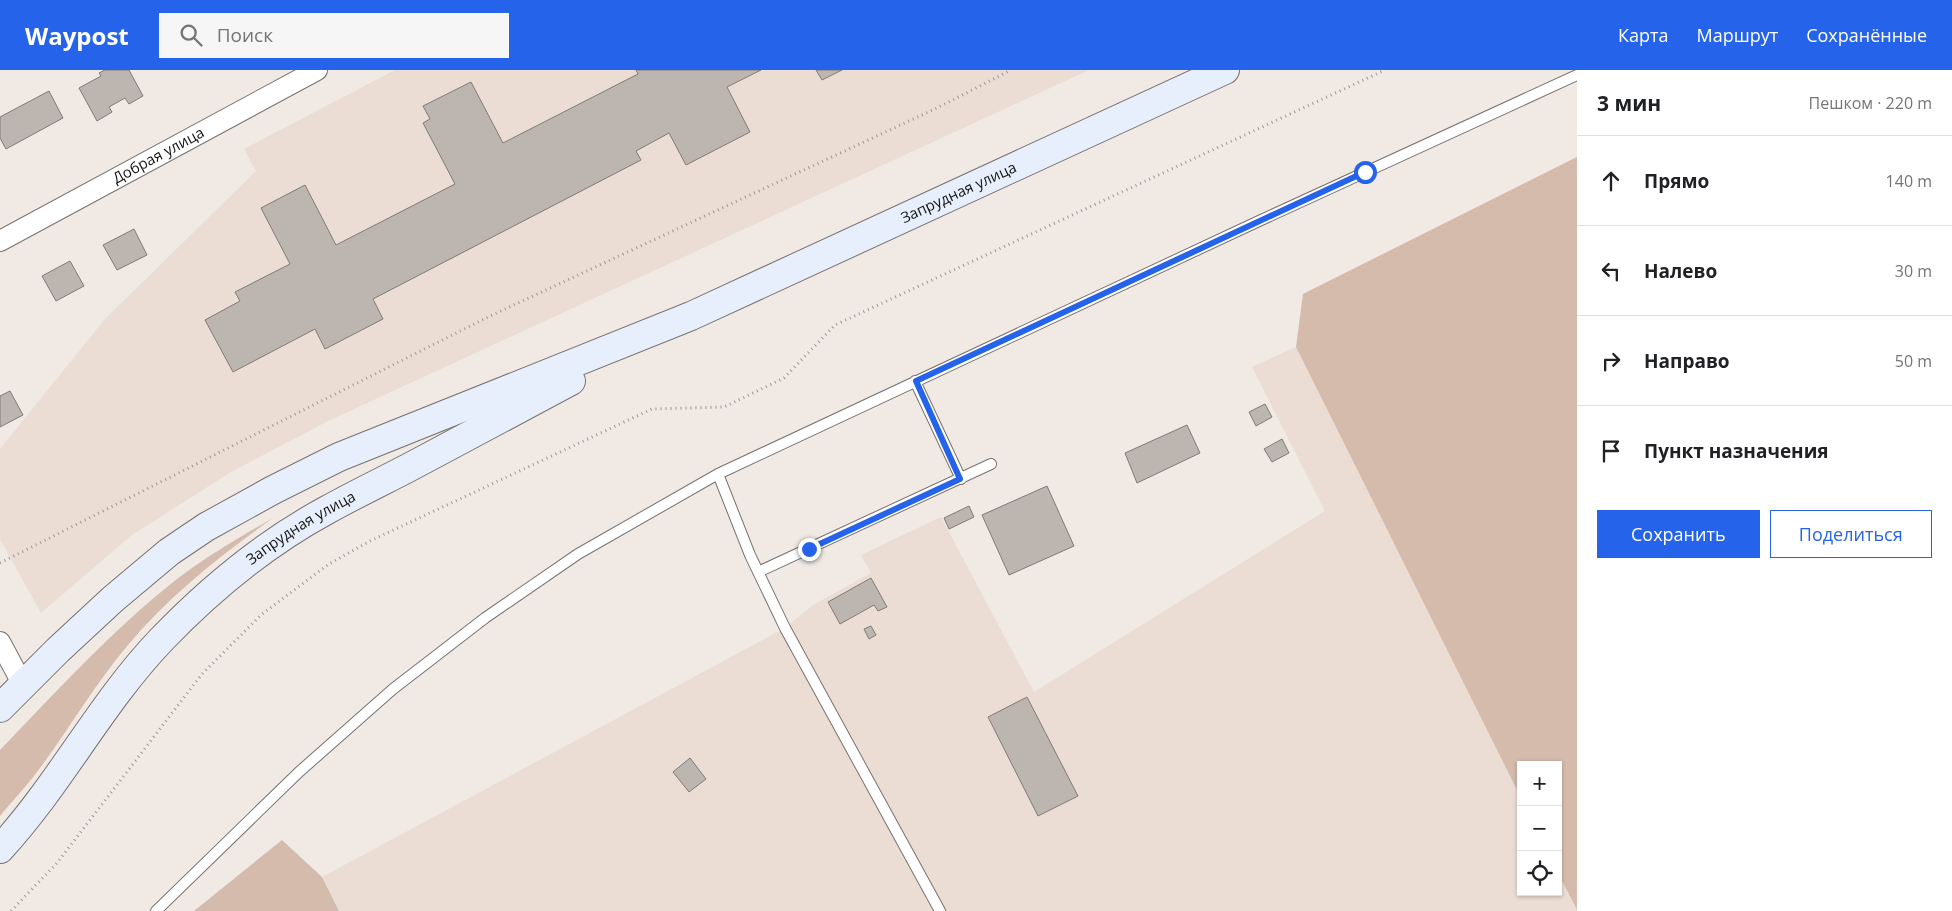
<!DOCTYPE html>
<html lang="ru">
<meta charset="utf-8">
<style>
body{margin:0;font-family:"Open Sans",sans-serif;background:#f6f6f6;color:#202124}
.controls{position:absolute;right:15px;bottom:15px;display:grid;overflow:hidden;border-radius:0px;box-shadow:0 1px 4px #0004}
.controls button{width:45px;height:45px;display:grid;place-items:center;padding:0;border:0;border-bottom:1px solid #e0e0e0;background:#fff;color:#202124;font:25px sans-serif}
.stop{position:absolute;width:15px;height:15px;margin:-11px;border:4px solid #2563eb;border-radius:50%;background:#fff}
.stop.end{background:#2563eb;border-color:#fff;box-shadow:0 1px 5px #0008}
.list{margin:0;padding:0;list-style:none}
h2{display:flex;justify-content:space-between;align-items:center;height:65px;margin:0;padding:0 20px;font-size:21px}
h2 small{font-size:16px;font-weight:400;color:#757577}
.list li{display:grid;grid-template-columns:32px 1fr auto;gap:15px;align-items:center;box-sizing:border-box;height:90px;padding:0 20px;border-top:1px solid #e0e0e0}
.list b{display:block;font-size:19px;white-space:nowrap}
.list em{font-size:16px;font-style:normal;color:#757577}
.actions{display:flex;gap:10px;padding:15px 20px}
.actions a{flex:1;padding:11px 0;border:1px solid #2563eb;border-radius:0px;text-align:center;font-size:18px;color:#2563eb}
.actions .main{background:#2563eb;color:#fff}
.icon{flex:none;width:28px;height:28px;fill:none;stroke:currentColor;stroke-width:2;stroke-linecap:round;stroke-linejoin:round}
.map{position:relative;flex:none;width:1577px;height:841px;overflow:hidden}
header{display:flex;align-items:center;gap:30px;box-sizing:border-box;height:70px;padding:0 25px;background:#2563eb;color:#fff}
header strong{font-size:24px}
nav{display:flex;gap:28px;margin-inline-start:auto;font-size:18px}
.search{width:350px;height:45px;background:#f6f6f6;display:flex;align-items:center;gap:12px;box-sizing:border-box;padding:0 18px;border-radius:0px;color:#757577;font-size:19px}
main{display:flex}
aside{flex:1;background:#fff}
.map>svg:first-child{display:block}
.built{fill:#ebddd3}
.green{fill:#d4bbac}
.building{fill:#bcb5b0;stroke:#817a76}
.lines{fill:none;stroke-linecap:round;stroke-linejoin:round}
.lane-casing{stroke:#79726e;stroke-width:12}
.street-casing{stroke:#79726e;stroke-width:22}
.secondary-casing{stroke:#79726e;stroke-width:30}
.path{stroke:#9e9995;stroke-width:3;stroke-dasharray:1 4;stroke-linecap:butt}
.lane{stroke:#fff;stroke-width:10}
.street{stroke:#fff;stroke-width:20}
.secondary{stroke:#e7effc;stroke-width:28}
.route{stroke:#2563eb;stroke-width:6}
.labels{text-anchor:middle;stroke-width:4;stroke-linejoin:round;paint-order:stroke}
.street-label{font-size:15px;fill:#161412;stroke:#fef6f1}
</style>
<header>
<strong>Waypost</strong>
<div class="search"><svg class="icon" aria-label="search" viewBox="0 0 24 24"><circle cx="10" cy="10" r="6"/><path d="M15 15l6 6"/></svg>Поиск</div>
<nav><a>Карта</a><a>Маршрут</a><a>Сохранённые</a></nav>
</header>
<main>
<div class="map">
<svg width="1577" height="841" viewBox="0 0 1577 841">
<rect width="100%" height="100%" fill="#f0e9e4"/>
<path class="built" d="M395 0H1089L328 351 231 402 132 465 41 543 0 469V379L105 249 256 101 244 79Z
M1296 277 1521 728V822H1558V803L1577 841H339L322 807 785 558 813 535 871 503 861 485 941 447 1034 622 1325 441 1252 297Z"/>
<path class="green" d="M1577 87V840L1558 803V695H1521V728L1296 277 1303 224Z
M273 448C220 486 170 525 128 575 94 615 68 661 37 702 26 717 12 731 0 746V680C57 621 112 560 177 509 207 486 240 467 273 448Z
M282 770 322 807 339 841H194Z"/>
<path class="building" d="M105 0H129L143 26 129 34 125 28 109 37 112 42 97 51 79 18 101 6 99 3Z
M636 0H761L727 17 750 62 686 95 669 63 636 81 641 90 373 229 383 249 325 279 315 259 233 302 205 250 240 231 235 222 290 194 261 138 305 115 336 175 455 114 423 53 430 49 423 36 471 12 503 73 638 4Z
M816 0H842L822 10Z
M49 21 63 48 6 79 0 68V47Z
M134 159 147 185 117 200 103 175Z
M70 191 84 216 56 231 42 206Z
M10 321 23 345 0 357V326Z
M1265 334 1272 347 1256 356 1249 342Z
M1187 355 1200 383 1137 413 1125 383Z
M1282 369 1289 383 1272 392 1264 379Z
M1047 416 1074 476 1009 505 982 445Z
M969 436 974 447 949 459 944 448Z
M871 508 887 537 878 541 874 535 840 554 828 532Z
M871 556 876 565 869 569 864 559Z
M1027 627 1078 726 1038 746 988 647Z
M690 688 706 709 689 722 673 702Z"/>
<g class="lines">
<defs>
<path id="lane" d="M915 311 961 409
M758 502 991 394
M156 841 299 702 393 619 485 548 578 484 718 404
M940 841 785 558 750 485 718 404 1259 151 1577 5"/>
<g id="street">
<path id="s1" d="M0 171 317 0"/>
<path d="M0 572 23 615"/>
</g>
<g id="secondary">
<path id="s2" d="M0 638 58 580 113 529 169 482 206 457 273 420 339 387 691 246 1225 0"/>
<path id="s3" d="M0 779C60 714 100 634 161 570 210 519 266 473 327 440 354 425 381 412 408 398 462 369 516 340 571 311"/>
</g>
</defs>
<use href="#lane" class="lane-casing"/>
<use href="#street" class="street-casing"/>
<use href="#secondary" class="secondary-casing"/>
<path class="path" d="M0 493 488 247 937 38 1011 0
M11 841 57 793 202 604 261 545 329 494 370 471 652 339 724 337 784 308 835 255 1385 0"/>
<use href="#lane" class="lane"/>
<use href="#street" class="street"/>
<use href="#secondary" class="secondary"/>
</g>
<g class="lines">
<path class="route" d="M809 479 960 409 916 311 1365 102"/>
</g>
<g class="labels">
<g class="street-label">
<text dy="5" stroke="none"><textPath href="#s1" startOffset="180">Добрая улица</textPath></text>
<text dy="5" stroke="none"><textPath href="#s2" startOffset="1099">Запрудная улица</textPath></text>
<text dy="5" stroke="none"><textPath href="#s3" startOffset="444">Запрудная улица</textPath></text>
</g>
</g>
</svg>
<div class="controls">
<button>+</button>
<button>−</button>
<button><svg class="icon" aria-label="locate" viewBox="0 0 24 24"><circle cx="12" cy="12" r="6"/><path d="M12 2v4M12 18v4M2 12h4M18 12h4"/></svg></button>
</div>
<div class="stop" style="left:1365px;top:102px"></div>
<div class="stop end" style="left:809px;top:479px"></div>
</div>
<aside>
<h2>3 мин<small>Пешком · 220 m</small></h2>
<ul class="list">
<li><svg class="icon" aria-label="ahead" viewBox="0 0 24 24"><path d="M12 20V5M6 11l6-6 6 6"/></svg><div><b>Прямо</b></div><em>140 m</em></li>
<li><svg class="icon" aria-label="left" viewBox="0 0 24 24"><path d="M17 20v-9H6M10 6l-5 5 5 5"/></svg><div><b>Налево</b></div><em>30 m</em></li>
<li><svg class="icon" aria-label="right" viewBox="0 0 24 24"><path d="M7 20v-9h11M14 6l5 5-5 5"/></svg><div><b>Направо</b></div><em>50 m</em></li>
<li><svg class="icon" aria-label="arrive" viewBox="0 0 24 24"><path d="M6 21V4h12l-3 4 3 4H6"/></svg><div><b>Пункт назначения</b></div></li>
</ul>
<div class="actions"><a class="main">Сохранить</a><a>Поделиться</a></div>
</aside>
</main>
